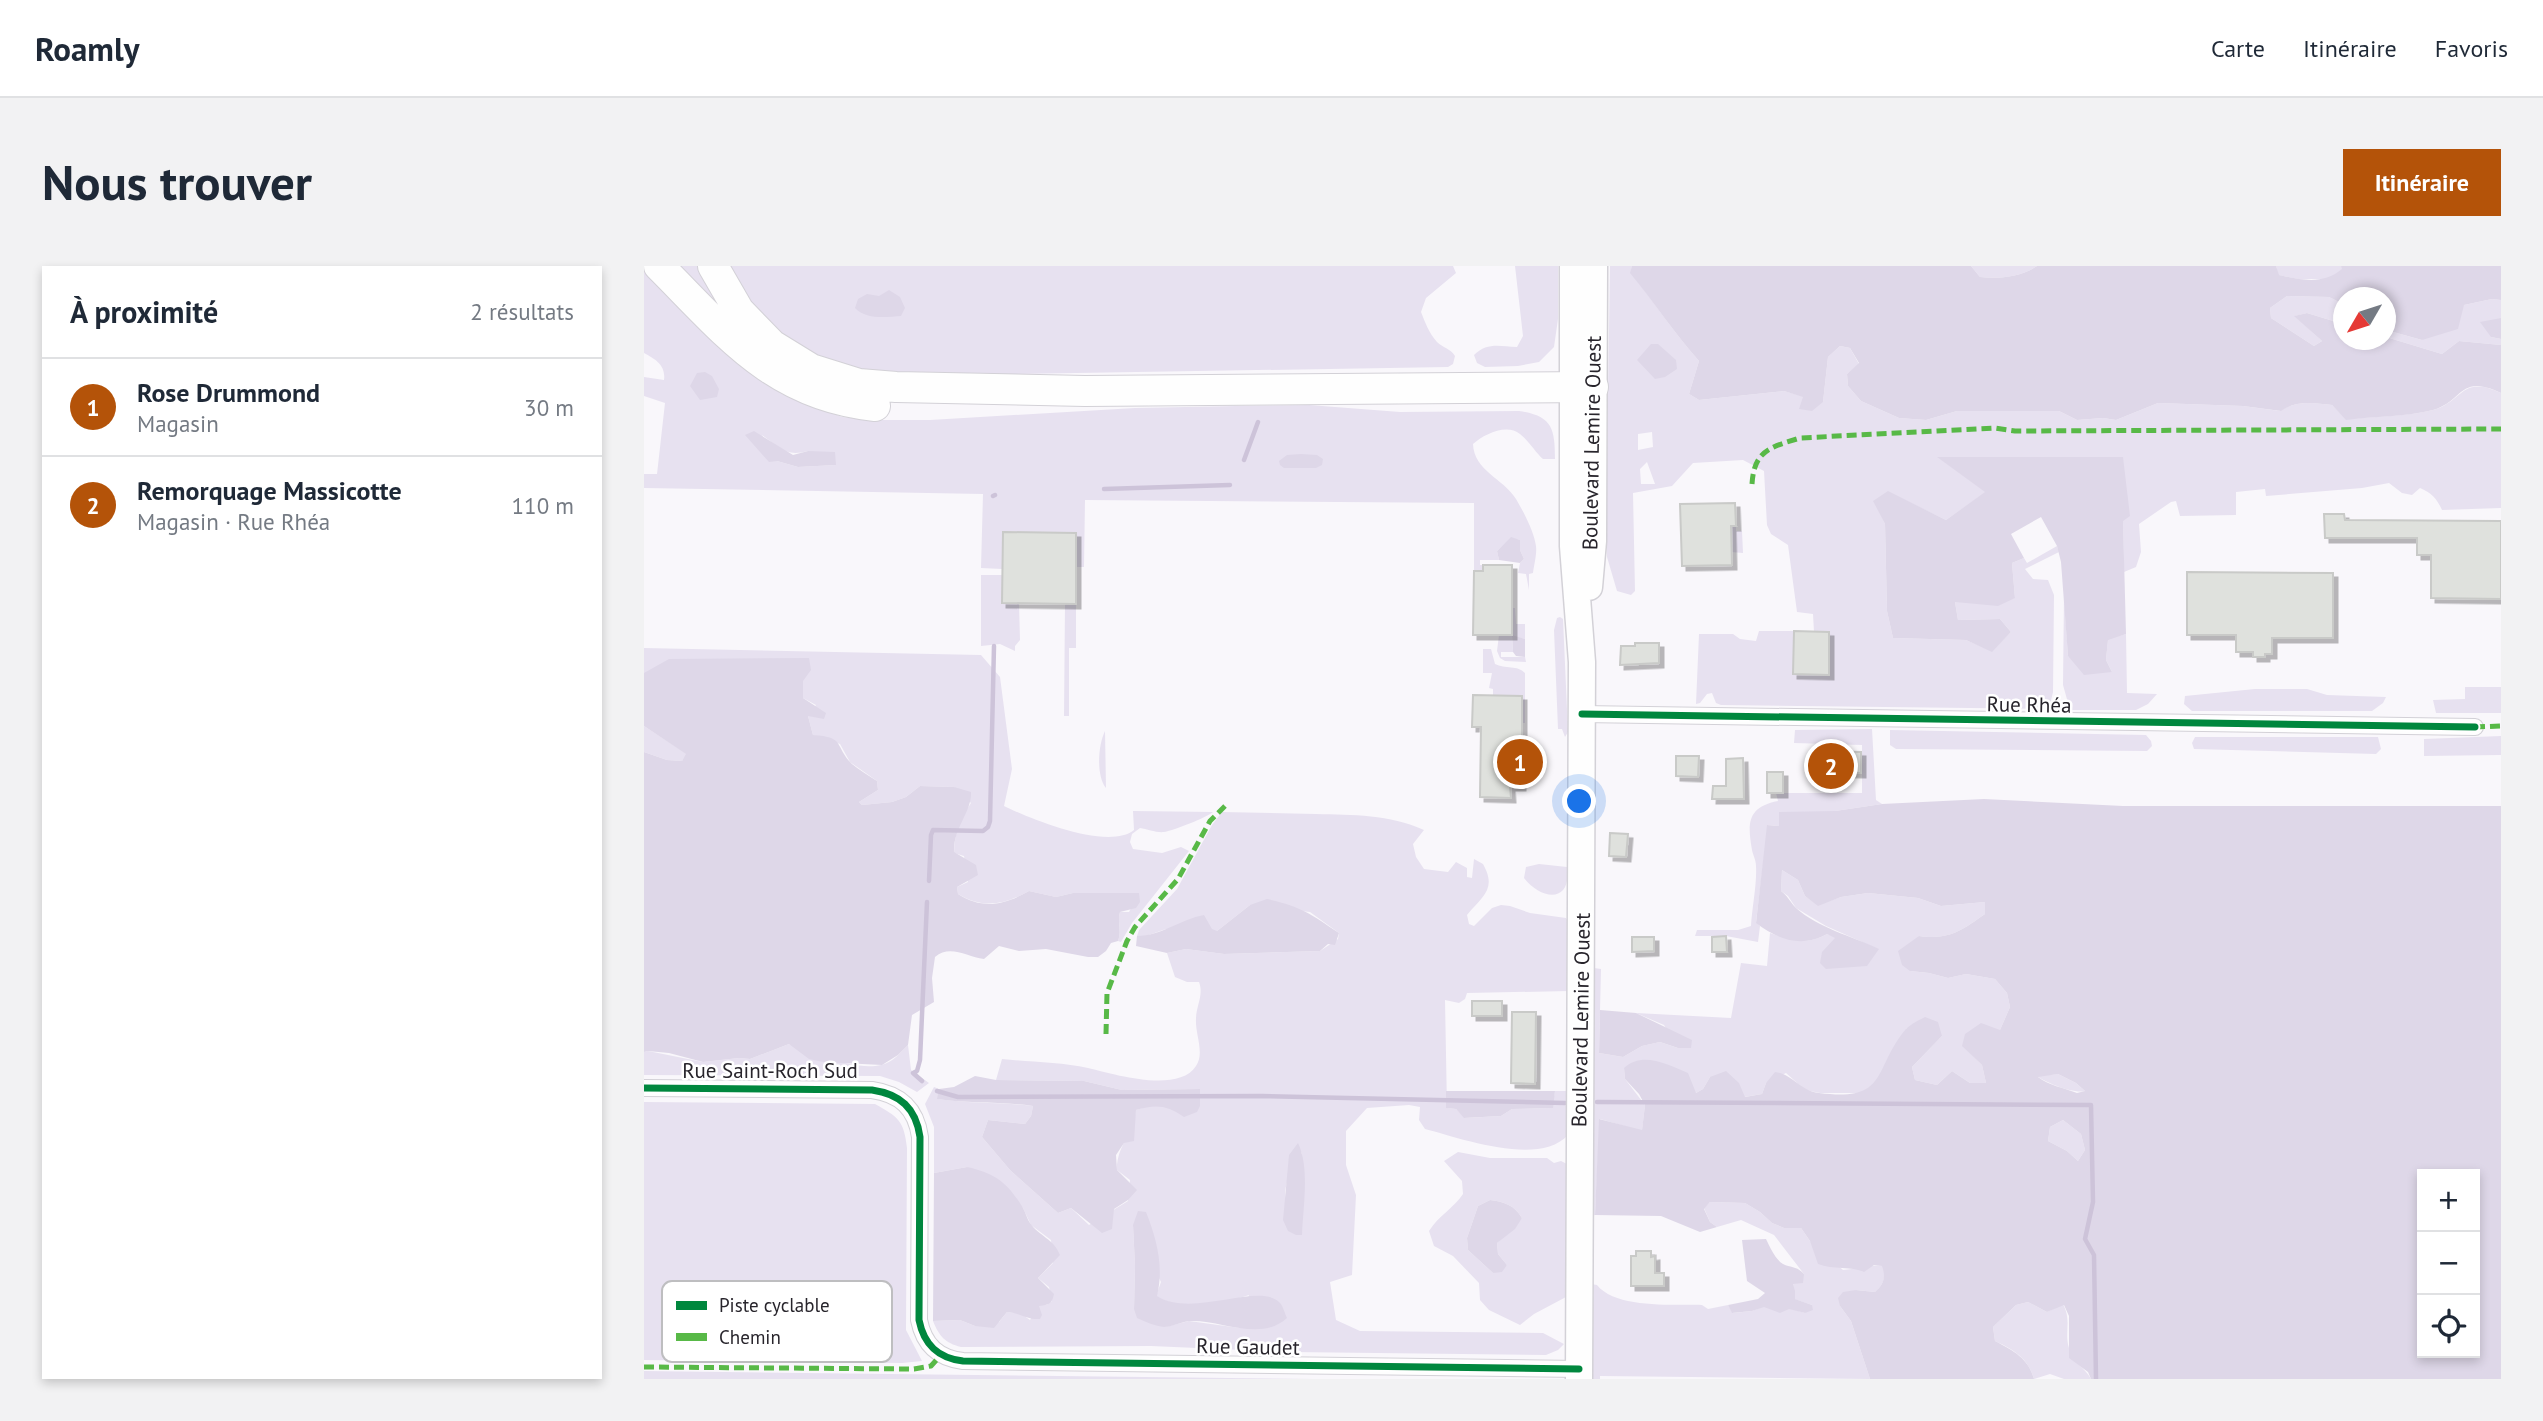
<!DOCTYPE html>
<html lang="fr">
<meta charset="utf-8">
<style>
body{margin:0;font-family:"PT Sans",sans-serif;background:#f2f2f3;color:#1f2937}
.controls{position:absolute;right:21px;bottom:21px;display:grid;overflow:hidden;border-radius:0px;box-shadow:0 4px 10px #0003}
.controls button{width:63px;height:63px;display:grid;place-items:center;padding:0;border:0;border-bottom:2px solid #e0e1e3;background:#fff;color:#1f2937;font:35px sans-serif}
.compass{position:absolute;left:1689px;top:21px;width:63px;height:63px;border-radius:50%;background:#fff;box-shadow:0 4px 10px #0003;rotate:231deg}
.you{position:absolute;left:936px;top:536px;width:24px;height:24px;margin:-18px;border:5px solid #fff;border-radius:50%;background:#1a73e8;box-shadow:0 0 0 10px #1a73e833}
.badge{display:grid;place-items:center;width:46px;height:46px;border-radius:50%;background:#b45309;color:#fff;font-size:23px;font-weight:700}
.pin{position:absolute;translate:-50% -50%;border:4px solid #fff;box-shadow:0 2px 7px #0006}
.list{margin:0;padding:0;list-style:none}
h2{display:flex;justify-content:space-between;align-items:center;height:91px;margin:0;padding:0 28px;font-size:30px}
h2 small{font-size:23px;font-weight:400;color:#747a83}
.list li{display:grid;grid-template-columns:46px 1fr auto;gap:21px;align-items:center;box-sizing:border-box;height:98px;padding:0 28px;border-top:2px solid #e0e1e3}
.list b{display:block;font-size:26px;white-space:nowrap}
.list p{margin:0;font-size:23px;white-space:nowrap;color:#747a83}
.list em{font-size:23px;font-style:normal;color:#747a83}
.icon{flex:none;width:38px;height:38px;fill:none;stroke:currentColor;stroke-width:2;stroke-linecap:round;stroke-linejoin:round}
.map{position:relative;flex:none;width:1857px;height:1113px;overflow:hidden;border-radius:0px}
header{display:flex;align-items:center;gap:42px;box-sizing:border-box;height:98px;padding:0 35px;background:#fff;border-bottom:2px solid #e0e1e3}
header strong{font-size:33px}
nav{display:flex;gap:38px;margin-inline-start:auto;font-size:24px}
.intro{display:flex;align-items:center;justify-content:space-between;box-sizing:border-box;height:168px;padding:0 42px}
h1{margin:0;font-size:49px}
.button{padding:18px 32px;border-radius:0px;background:#b45309;color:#fff;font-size:24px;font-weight:700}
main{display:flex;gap:42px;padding:0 42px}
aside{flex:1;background:#fff;border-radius:0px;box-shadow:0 4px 10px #0003}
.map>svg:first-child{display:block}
.green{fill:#e7e1f0;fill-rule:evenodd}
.forest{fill:#ded7e8;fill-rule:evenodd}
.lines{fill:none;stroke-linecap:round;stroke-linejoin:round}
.stream{stroke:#cdc3d9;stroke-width:4.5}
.building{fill:#dfe1dd;stroke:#c9cac8;stroke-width:2;filter:url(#shadow)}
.street-casing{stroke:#d3d1d7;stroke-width:18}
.primary-casing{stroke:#d3d1d7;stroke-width:29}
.highway-casing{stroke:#d3d1d7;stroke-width:32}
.street{stroke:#fefefe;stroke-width:16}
.primary{stroke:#fefefe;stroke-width:26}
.highway{stroke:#fefefe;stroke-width:30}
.quiet{stroke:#58b947;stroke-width:5;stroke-dasharray:10 5;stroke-linecap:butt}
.cycleway-casing{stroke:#fff;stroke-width:11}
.cycleway{stroke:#00873e;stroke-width:7}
.labels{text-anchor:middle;stroke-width:5;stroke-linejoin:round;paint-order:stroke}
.street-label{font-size:21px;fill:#28252c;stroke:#fff}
.key{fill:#fff;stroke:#bebec0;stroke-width:2}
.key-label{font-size:19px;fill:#28252c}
</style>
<header>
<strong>Roamly</strong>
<nav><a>Carte</a><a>Itinéraire</a><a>Favoris</a></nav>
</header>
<div class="intro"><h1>Nous trouver</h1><a class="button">Itinéraire</a></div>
<main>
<aside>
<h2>À proximité<small>2 résultats</small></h2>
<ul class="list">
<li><span class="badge">1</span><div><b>Rose Drummond</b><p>Magasin</p></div><em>30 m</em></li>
<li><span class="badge">2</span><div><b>Remorquage Massicotte</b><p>Magasin · Rue Rhéa</p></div><em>110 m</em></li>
</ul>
</aside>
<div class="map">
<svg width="1857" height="1113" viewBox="0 0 1857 1113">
<defs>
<filter id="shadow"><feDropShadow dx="4.5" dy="4.5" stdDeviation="0" flood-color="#0004"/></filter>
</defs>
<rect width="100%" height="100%" fill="#f9f7fb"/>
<path class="green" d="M28 0H58L157 114Z
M82 0H809L812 7 782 32 777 46C781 56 785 67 793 76 799 82 806 82 811 90L809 98 804 101 250 110 213 107 143 77 118 53Z
M871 0H914V53L910 81 895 96 874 100 841 101 833 97 830 89C843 76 855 80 873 81L879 70Z
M966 0H988L987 7C1010 36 1030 67 1055 95L1045 128 1055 134 1140 125 1179 136 1184 91 1196 80 1206 82 1215 98 1203 108 1204 120 1217 135 1255 152 1282 154 1313 145H1415L1433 154 1459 152 1472 154 1514 137 1599 140 1636 145C1653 134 1669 137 1688 139L1702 153C1728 151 1765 150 1789 144 1820 135 1817 108 1857 127V242L1798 244C1793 233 1788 227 1776 222L1768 229 1758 227 1745 217 1718 222 1622 230 1621 223 1592 226V249L1536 250 1532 235 1527 236 1495 258 1497 286 1492 301 1480 306 1479 255 1294 191 1342 226 1302 254 1244 226 1230 235 1241 258 1243 345 1249 372 1322 374 1348 385 1367 366 1356 353 1314 354 1311 336 1371 332 1368 297 1380 292 1383 297 1413 280 1415 286 1381 303 1389 313 1404 314 1410 329 1409 426 1405 443 1077 439 1072 437 1068 427 1063 428 1056 437 1052 438 1055 368H1089L1096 373 1112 375 1115 365H1150L1149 408 1185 409V366H1170L1169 348 1153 346 1144 279 1127 268 1123 259 1120 205 1099 194 1049 197 1028 220 989 227 991 325 987 329 973 325 963 291 962 269ZM1008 166 1009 181 994 184V168ZM1003 196 1011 218H997L996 203Z
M1327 0H1393C1377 11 1355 13 1336 11Z
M1632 0H1697L1699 3 1686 13H1654L1634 9Z
M0 4 108 109 138 128 198 151 227 154H286L491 142 592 140 665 139 756 146 875 145C908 150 911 162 911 193H899C891 186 885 175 876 168 863 157 840 168 829 178 830 205 859 212 872 233 879 245 890 265 892 280 893 288 890 299 889 307L885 308V324L882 308 874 307 876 297 880 293 876 284V274L867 272 853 285 855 294H836V299H839V305H830V237L441 234 440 301H430L432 267 359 266 358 303 337 302 339 228 0 222V208H13L21 137 0 130V111L20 114C22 99 11 93 0 87ZM118 169C136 182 142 191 164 185L192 199 154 201 133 195Z
M1643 30 1685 31 1699 38V58L1663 47 1651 50 1678 75 1670 80 1627 52 1626 42Z
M1848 33 1857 34V52L1847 71 1857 73V79L1815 75 1798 88 1742 71V64L1778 74 1820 39Z
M1087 260H1092V265H1098L1099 287 1087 286Z
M337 309H358V336L375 337 376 374 371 380V385L356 378 337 380Z
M1420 330 1424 390 1468 406 1462 394 1464 373 1482 368 1483 427 1513 428 1504 438 1492 444H1426L1419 419Z
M421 338H432V382H425V450H420Z
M868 342H871L872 358H881V373L868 370 869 386H857V391H881L882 396 861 395 856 392 853 385 855 369H868Z
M916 351 919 353 924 466 921 471 918 463H914L910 364 913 352Z
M0 382 337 389 356 411 368 503 360 540C387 553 464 585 490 564L489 545 569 546C564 551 528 565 520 566 513 567 503 563 496 562L488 568 486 576 489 583 518 587 537 581 545 585 488 657 477 676 474 675C478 664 473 657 476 646H485L495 627H429L412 631 385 625C360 639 339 643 314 628L313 621 324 616 320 590 310 587C310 568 317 551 327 537L310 521 276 520 262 531 248 536 218 539 215 536 234 524 233 515 206 496 196 478 169 469 164 450 172 439 159 432V415L0 407Z
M839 383H847L851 398C861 403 874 399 881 407V457H878L849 430V423L845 422 848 407H839Z
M1821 421H1857V447H1792L1789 434 1821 433Z
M1611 423H1663L1683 429 1742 431 1739 437 1728 445H1548L1540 438 1541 430Z
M0 460 43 488 38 495 23 494 0 486Z
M1228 463 1232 534 1238 538 1191 545 1135 560 1124 559 1112 656 1116 660 1114 676 1082 670H1051L1053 664H1094L1107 660C1108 641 1113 619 1112 600 1112 594 1109 589 1108 584 1103 556 1104 541 1134 535L1132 527H1218V479L1150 477 1151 464Z
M1246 464 1502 469 1507 475 1508 480 1503 485 1252 483 1246 479Z
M461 465 462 522C452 510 454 479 461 465Z
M1857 470V489L1780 490V473Z
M1551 471H1734L1737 483 1732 488 1550 483 1548 477Z
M578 546C609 547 641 547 672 548 709 549 745 548 780 564L769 578 772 591 780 603 804 606 812 596 823 602V611L828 612 830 593 839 598C853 623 839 630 823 649L825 658 830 660 848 642 857 639 866 640 886 647 922 652 925 657V725L823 727 821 733 815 737 801 734 803 842 812 843 821 852 857 850 868 843 908 842 911 825H924V869C895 901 816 872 781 863L775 854 776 841 765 839 723 842 702 865V899L712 929 708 1009 686 1016 692 1054 716 1065 899 1067 920 1078 914 1084 902 1089 647 1086 507 1080 317 1081C301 1077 295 1070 289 1055L316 1054 331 1060 355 1056 363 1046 376 1047 386 1054 395 1039H403L408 1035 405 1021 394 1012 409 997 407 974 387 959 379 942 323 901 290 907V861L281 838 290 821 295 823 294 833C325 838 357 836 389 840L387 850 381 858 344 854 338 871 366 904 414 947 427 942 445 959 484 935 486 914 473 904C472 882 489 867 492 844L510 838 527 842 556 823 478 824 440 815 352 814 358 793C386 796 417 796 444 802 469 808 534 828 552 800 561 787 551 768 552 753 552 740 560 729 555 716H543L531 711 523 687 542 683 580 688 676 685 694 673 695 667 666 646 606 639 573 665 522 663 502 670H493L495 664 533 623 568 559ZM658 886V969C635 927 636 928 658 886ZM489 959 517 1016 512 1030C537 1046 578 1038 605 1029L596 1062 545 1055 521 1061 490 1043 491 1000Z
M895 598 923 601C928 638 897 634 880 612L882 601Z
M1138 604 1154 614 1161 630 1174 639 1197 631 1224 627 1274 632 1297 640 1341 636V648C1317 665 1305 674 1275 670L1266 705 1285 707 1304 712 1322 708 1351 713 1363 727 1366 741 1356 764 1319 780 1338 799 1342 817H1326L1308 805 1293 819 1271 814 1268 801 1298 770 1263 762 1232 817 1217 827H1176L1161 824 1142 807 1122 817 1118 828 1100 831 1066 811 1059 823 1052 827 980 802 981 813 1001 839 998 865 956 853 951 949 946 950 950 702 957 703 955 787 979 791 998 780 1016 776 1034 782 1020 759 992 747 1087 752 1097 697 1123 700 1126 667C1148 674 1161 680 1183 668L1234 683 1182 660 1152 642 1144 630 1137 625Z
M145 778C170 787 210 805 237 799 248 797 257 786 264 779L267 804 285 817 273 826 255 816 236 810 0 809V786L4 785 59 796 95 792 106 793Z
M1414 808 1432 817 1441 825C1430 828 1402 817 1393 810Z
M0 836 231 838C254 851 260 854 263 882L262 1064 278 1095 258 1097 0 1094Z
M1419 854 1437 868 1441 884 1434 895 1423 885 1404 875 1406 861Z
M814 886 846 892H903L910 897 917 895 923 898 922 1031 890 1048 876 1059 845 1044 836 1034 835 1017 809 990 790 980 785 965C795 949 809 943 819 928L818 915 800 895ZM846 934C861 936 870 939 878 952L853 977 854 988 863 999 849 1007 824 984 823 972 834 940Z
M1066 936 1101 937 1116 946 1128 957 1140 962H1157L1166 975 1199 1004C1213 1003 1226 998 1239 1000 1242 1011 1240 1018 1231 1026L1212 1024 1196 1040 1207 1055 1226 1113 956 1110V1113H947V1018L953 1019C972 1043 1029 1038 1058 1039L1064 1043 1084 1039 1089 1047 1108 1045 1120 1040 1136 1046 1145 1042 1161 1047 1168 1039 1150 1033 1149 1017 1160 1008 1130 969 1097 954 1073 961 1066 956 1060 942Z
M1384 1036 1403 1046 1419 1038C1428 1055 1420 1066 1425 1082 1428 1097 1441 1101 1447 1113H1420L1406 1108 1390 1113C1384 1092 1370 1084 1351 1075L1349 1061 1372 1039Z
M0 1105 670 1113H0Z"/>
<path class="forest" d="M988 0H1327L1336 11C1355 13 1377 11 1393 0H1632L1635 9C1658 14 1679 19 1698 3L1697 0H1857V34L1848 33 1820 39 1814 63 1778 74 1742 64V32H1700L1699 38 1685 31 1643 30 1626 42 1627 52 1670 80 1678 75 1650 50 1663 47 1699 58 1700 74H1742V71L1798 88 1815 75 1857 79V127C1815 107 1820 135 1789 144 1762 151 1730 150 1702 154L1688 139C1669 137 1653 134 1637 145L1599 140 1514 137 1472 154 1459 152 1433 154 1415 145H1313L1282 154 1255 152 1217 135 1204 120 1203 108 1215 97 1206 82 1196 80 1184 91 1179 136 1168 145 1155 143 1159 131 1140 125 1055 134 1045 128 1055 95C1030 67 1010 36 986 7Z
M245 24 256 31 261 42 257 50C243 51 222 54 211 42L214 33 223 28 235 30Z
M1857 52V73L1847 71 1836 56Z
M1007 78H1014L1032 94 1033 103 1021 111 1011 113 993 94Z
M61 106 68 110 75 123 73 131 56 134 46 120 53 107Z
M110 165 149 189 164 185 191 186 192 199 154 201 133 195 125 196 101 169Z
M657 188 673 189 679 193 678 199 672 202H640L636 199 635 195 643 189Z
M1293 191H1479L1486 250 1479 255 1482 368 1464 374 1462 394 1468 406 1440 409 1424 390 1417 296 1413 280 1397 251 1367 268 1380 292 1368 297 1371 332 1354 340 1311 336 1314 354 1356 353 1367 366 1348 386 1322 374 1249 372 1243 345 1241 258 1229 235 1244 225 1302 254 1341 226Z
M867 271 876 274V284L880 293 876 297 855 294 853 285Z
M868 369 881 373V391L872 390 869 386Z
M165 392 167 404 159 415V432L182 447 180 453 164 450 169 469C202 471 190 480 208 498 215 504 224 509 233 515L234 524 215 536 218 539 248 536 262 531 276 520 310 521 327 526C328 546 309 562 310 586L332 599 334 609 313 621 314 628C339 644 360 639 385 625L412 631 429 627H495L496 636 492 642 476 646C473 657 478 664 474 675L467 677 462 685 454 691H444L402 683 375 685 355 680 340 693C323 691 306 678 291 691L288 712 290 736 268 749 264 779 254 789 238 799 179 796 165 793 145 778 106 793 95 792 59 796 25 787 4 785 0 786V486L23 494 38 495 42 488 0 460V407L25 393Z
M1340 533 1479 540H1857V1113H1447L1444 1106 1425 1092V1050L1420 1039 1403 1046 1384 1036 1372 1039 1349 1061 1351 1075C1370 1085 1384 1092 1390 1113H1226L1207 1055 1196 1040 1194 1032 1199 1026 1212 1024 1231 1026C1240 1018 1242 1011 1238 1000L1230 999 1220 1006C1208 1000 1189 1004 1174 998L1166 975 1157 962H1140L1128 957 1116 946 1101 937 1066 936 1060 943 1066 956 1073 961 1056 966 1017 950 951 949 955 853 998 864 1001 839 995 828 981 813 980 802C998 785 1023 798 1044 807L1052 827 1059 823 1066 811 1082 805 1095 817 1101 831 1118 828 1122 817 1131 806C1149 808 1156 825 1175 827 1246 836 1228 803 1262 763 1267 758 1275 754 1281 751L1294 756 1298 770 1268 801 1271 814 1293 819 1308 805 1326 817H1342L1338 799 1318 780 1321 768 1337 757 1356 764 1366 741 1363 727 1351 713 1322 708 1304 712 1285 707 1266 705 1258 699 1254 685 1275 670C1305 674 1317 665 1341 648V636L1297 640 1274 632 1224 627 1197 631 1174 640 1161 630 1154 614 1138 604 1137 625C1144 630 1146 636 1152 642 1174 662 1208 670 1235 683L1223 700 1182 703 1176 697 1178 686 1191 672 1183 668C1158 682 1134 674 1112 657L1123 559 1135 560V546L1191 545 1238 538ZM1414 808 1432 817 1441 825 1433 827C1420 822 1404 819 1394 811ZM1419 854 1437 868 1441 884 1434 895 1423 885 1404 875 1406 861ZM1778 908H1831V1087H1778Z
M623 633C656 640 667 648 695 667L691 679 684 678 676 685 580 688 542 683 523 687 492 680 493 670C517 670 537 653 560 649L568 663 573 665 606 639Z
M956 744 992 747 1048 774 1047 782H1034L1016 776 998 780 979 791 955 787Z
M331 810 352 814 440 815 478 824 556 823V840L553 846 540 851C523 839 512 838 492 844L490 875 480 877 472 889 473 904 493 924 484 934 470 943 468 963 458 967 427 942 414 947 366 904 338 871 344 854 381 858 387 850 389 840C357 835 325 838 293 833L295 823 310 821Z
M802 825H911L909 842 868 843 857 850 820 852 812 843 802 842Z
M654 877C666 902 659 941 658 969H652L644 965 639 954 645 889Z
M323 901C351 907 364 917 379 942 382 947 383 953 386 957 395 970 410 973 416 989L394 1012 410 1028C408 1038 405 1039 395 1040L398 1049 396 1053C384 1054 376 1047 363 1046L350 1062 331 1060 316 1054 289 1055 290 907Z
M846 934C861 936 870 939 878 952L871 963 853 977 854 988 863 999 858 1006 849 1007 824 984 823 972 834 940Z
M494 945 502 946C513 974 520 1001 513 1030 549 1053 616 1015 636 1037 639 1040 641 1048 643 1052 617 1076 577 1054 547 1055 538 1055 529 1061 520 1061 511 1060 502 1056 493 1052L490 1043 491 1000 489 959Z
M1122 973C1126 981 1131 993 1139 998 1147 1002 1153 1000 1160 1008L1159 1017 1149 1018 1151 1025V1033L1168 1039 1169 1044 1161 1047 1145 1043 1136 1047 1120 1041 1108 1045 1088 1047 1084 1039 1114 1033 1121 1027 1103 1015 1098 974Z"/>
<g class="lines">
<path class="stream" d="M600 194 614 156
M460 223 586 219
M349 230 351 229
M285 615 287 569 289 564 339 565 344 561 346 555 350 380
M278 815 269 807 273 805 276 794 283 636
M293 825 314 831 618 830 921 837
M953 836 1447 839 1449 936 1441 973 1450 989 1452 1113"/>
</g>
<path class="building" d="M1091 237 1092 260H1087L1088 299 1038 300 1036 238Z
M1680 248H1700L1701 254 1857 255V333L1787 332V289H1773V272H1681Z
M359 266 432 267V338L358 337Z
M839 299H868V369H829L830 305H839Z
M1543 306 1689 307V372H1628V388H1621V391H1609V386H1592V369H1543Z
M1150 365 1185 366V409L1149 408Z
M991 377H1015V397L976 399 977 380H991Z
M829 429 878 430V479L885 486V496L878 502 877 520H866L867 532 836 531 837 461H828Z
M1181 485 1217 486V507L1181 506Z
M1032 490H1055L1054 511 1032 510Z
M1099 492 1100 533H1068L1069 520H1082V493Z
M1123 506H1139V527H1123Z
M966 567 984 568 982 591 965 590Z
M1082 670 1083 686H1068V671Z
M988 671H1010V685L988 686Z
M828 735H858V750H828Z
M868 746H892L891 818 867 817Z
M992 985H1007V991L1011 990V1007H1020V1020H987V990H992Z"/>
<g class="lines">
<defs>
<path id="street" d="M938 448 1831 461
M0 822 228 824C256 828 272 842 276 871L275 1054C280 1079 294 1092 319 1095L935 1103"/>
<path id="primary" d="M929 0V280L938 396 935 1113
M945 321 949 275 950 0"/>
<path id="highway" d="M15 0C82 67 130 130 231 140
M69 0 95 45 128 79 167 103 215 118 252 121 441 125 949 121"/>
</defs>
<use href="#street" class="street-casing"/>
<use href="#primary" class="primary-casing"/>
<use href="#highway" class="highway-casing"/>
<use href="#street" class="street"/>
<use href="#primary" class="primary"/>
<use href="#highway" class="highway"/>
<path class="quiet" d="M1108 218C1110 184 1127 181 1156 172L1350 162 1371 165 1857 163
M1831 461 1857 460
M462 768 463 727 483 675 491 661 534 613 566 555 581 540
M0 1101 270 1103 287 1100 297 1089"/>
<defs>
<path id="cycleway" d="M938 448 1831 461
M0 822 228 824C256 828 272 842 276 871L275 1054C280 1079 294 1092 319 1095L935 1103"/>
</defs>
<use href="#cycleway" class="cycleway-casing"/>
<use href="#cycleway" class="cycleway"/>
</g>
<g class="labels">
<g class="street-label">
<text transform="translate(948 177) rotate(-89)" y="7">Boulevard Lemire Ouest</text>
<text transform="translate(1385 439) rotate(1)" y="7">Rue Rhéa</text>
<text transform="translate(937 754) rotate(-89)" y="7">Boulevard Lemire Ouest</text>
<text x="126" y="812">Rue Saint-Roch Sud</text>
<text transform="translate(604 1081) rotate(1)" y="7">Rue Gaudet</text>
</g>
</g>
<rect x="18" y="1015" width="230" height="81" rx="10" class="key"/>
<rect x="32" y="1035" width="31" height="9" fill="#00873e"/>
<rect x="32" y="1067" width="31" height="8" fill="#58b947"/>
<g class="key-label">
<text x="75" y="1046">Piste cyclable</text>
<text x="75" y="1078">Chemin</text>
</g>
</svg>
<div class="controls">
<button>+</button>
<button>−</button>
<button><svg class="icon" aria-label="locate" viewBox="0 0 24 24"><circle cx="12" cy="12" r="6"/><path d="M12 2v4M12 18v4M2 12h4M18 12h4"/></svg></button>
</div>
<svg class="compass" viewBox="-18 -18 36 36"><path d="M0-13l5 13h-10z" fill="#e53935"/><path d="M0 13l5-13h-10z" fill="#747a83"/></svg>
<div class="you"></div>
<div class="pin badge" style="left:876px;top:496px">1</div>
<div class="pin badge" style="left:1187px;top:500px">2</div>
</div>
</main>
